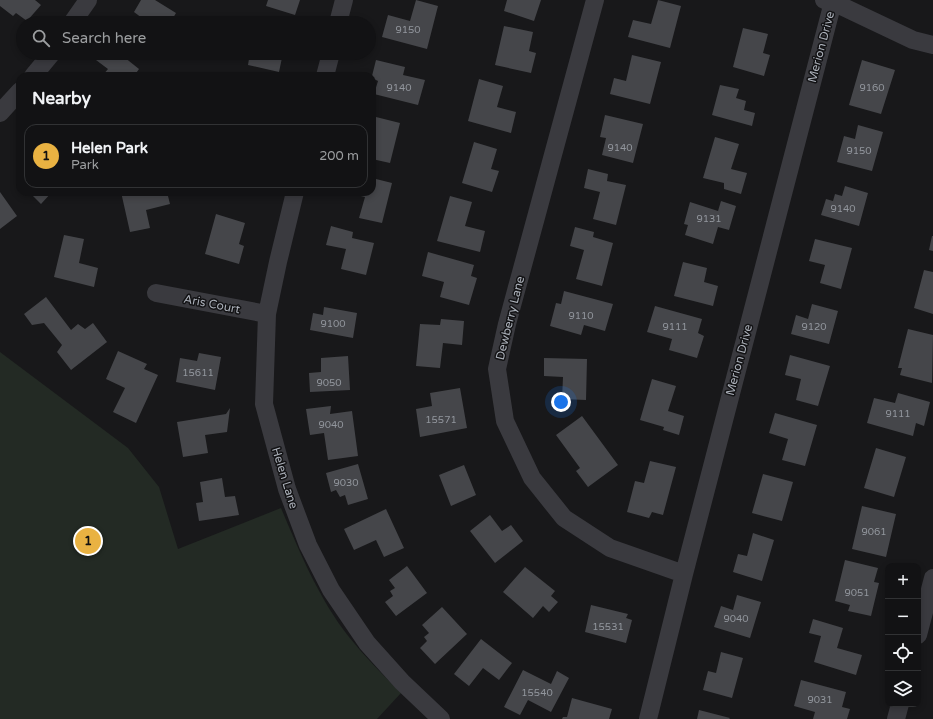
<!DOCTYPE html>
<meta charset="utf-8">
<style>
body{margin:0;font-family:"Varela Round",sans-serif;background:#1f2022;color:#f1f3f6}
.controls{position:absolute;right:12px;bottom:12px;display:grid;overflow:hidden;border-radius:8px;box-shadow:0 2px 6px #0003}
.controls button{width:36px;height:36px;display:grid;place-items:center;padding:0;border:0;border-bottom:1px solid #313234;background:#121214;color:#f1f3f6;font:20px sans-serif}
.you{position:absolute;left:561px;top:402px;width:14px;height:14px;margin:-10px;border:3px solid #fff;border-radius:50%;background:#1a73e8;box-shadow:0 0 0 6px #1a73e833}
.badge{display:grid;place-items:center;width:26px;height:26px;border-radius:50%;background:#e9b242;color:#111;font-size:13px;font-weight:700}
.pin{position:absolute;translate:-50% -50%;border:2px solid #fff;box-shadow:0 1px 4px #0006}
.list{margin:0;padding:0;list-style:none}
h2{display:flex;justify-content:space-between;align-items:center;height:52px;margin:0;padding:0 16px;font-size:17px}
h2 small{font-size:13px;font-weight:400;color:#9c9ea0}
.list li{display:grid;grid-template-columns:26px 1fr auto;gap:12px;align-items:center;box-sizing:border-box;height:64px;margin:0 8px 8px;padding:0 8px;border:1px solid #313234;border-radius:12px}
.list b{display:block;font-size:15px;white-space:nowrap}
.list p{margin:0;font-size:13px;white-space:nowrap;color:#9c9ea0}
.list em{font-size:13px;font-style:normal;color:#9c9ea0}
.icon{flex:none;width:22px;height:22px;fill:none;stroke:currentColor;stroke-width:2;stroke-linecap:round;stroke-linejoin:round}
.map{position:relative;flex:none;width:933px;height:719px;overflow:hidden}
.search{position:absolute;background:#121214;box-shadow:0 2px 6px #0003;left:16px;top:16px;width:360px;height:44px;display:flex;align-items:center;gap:10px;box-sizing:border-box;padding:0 14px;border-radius:22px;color:#9c9ea0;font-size:15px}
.panel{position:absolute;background:#121214;box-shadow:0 2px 6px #0003;left:16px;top:72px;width:360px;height:124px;border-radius:12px}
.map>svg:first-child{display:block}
.green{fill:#232a24}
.building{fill:#45464a}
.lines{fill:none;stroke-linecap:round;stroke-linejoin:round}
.minor{stroke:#3a3a3f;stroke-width:18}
.labels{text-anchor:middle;stroke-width:3;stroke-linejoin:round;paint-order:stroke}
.number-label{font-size:10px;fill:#92969d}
.street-label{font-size:12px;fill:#abb0b9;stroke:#131315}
</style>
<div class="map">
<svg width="933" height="719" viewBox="0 0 933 719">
<rect width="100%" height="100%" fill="#18181a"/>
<path class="green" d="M0 352 128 448 159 487 178 549 281 508C300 553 319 599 349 637 365 657 383 675 401 693L377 719H0Z"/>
<path class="building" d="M0 0H35L41 5 27 21 16 13 13 16 0 6Z
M141 0H155L176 13 170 23H139L142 18 134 12Z
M268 0H300L295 15 266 6Z
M416 0 438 6 427 49 382 37 388 15 410 21Z
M507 0H541L534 21 504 11Z
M658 0 681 6 670 48 628 37 633 20 651 24Z
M504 26 533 32 529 51 536 53 531 73 495 65Z
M743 28 768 34 763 53 770 55 764 76 733 67Z
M102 53H119L139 69 134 76H102L108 69 96 60Z
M250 53H283L279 72 248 65Z
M632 55 661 62 650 104 610 94 614 78 626 81Z
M376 60 405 67 403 75 425 80 418 105 374 94 378 81 372 78V76Z
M862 60 895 70 881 114 849 105Z
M479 79 503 86 497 107 516 112 511 133 468 121Z
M720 85 739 89 736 98 746 101 744 110 755 113 752 126 712 115Z
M605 115 643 124 633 163 602 155 606 138 600 137Z
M372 116 400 123 390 163 372 159Z
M858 125 883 132 872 171 837 162 844 136 855 139Z
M715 137 739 144 731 169 747 173 741 194 724 189V183L703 178Z
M474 142 497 149 491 169 499 171 492 192 462 183Z
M588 169 608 174 607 181 626 185 616 225 593 219 600 192 584 188Z
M372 178 392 183 382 223 359 218 365 197 349 193 372 192Z
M845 186 868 193 859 226 821 215 826 199 833 201 835 194 842 196Z
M0 192 17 216 0 229Z
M29 192H52L41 204Z
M121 192H167L170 204 146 210 150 228 130 232Z
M450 196 472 202 465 226 485 231 480 252 437 241Z
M721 201 736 206 729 230 718 227 713 244 685 235 688 225 684 224 690 202 718 211Z
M216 214 245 223 239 244 244 246 239 264 205 254Z
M331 226 353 232 352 238 374 243 366 275 341 269 346 249 326 245Z
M575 227 594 232 593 237 613 243 602 286 576 279 584 250 570 246Z
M64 235 84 239 79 263 98 268 94 287 54 277Z
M932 236H933V251L929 250Z
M815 239 852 248 841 289 820 283 825 265 809 261Z
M428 252 474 265 471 276 477 278 469 305 440 297 444 282 422 276Z
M683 262 707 268 704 282 718 286 713 306 674 296Z
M924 270 933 272V314L914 308Z
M564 291 613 304 605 331 584 325 581 335 550 326 556 303 561 304Z
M46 297 71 330 78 324 85 329 93 323 107 342 71 370 57 352 62 345 44 323 32 325 24 314Z
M812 304 838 311 829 344 791 334 796 315 808 319Z
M655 306 702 319 698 333 704 336 697 358 669 350 672 339 647 332Z
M324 307 357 313 353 338 310 330 313 313 323 315Z
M441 319 464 321 462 345 443 343 440 368 416 366 420 324 440 325Z
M908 329 933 335 932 383 900 375 902 368H898Z
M118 351 147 364 144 369 158 375 136 423 113 412 125 388 106 379Z
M199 353 221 357 215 390 176 382 180 358 197 361Z
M790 355 830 366 818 406 796 400 801 379 785 375Z
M348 356 350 390 310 392 309 373 321 372V358Z
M544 358 587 359 586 400 562 399 563 377 544 376Z
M652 379 676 386 668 411 684 416 679 435 663 430 664 427 640 420Z
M460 388 467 428 420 437 416 409 432 406 430 393Z
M898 393 930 402 924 426 916 423 913 436 867 423 874 398 895 403Z
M331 406 330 414 352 411 358 456 328 460 324 433 310 435 306 409Z
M230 408 227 432 205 435 208 453 183 457 177 422 226 414Z
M775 413 817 425 805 466 782 460 788 439 769 433Z
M582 416 618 465 588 487 576 471 580 468 556 435Z
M876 448 906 457 894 497 864 488Z
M650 461 676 467 663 515 652 512 649 518 627 512 635 481 644 483Z
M358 464 368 499 348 505 345 495 340 497 336 490 331 492 326 473Z
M464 465 476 495 451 506 439 475Z
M763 474 793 482 782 521 752 513Z
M222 478 225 497 235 496 239 515 199 521 196 503 203 502 200 482Z
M862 506 896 514 886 557 852 549Z
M386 509 404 548 384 557 376 540 354 550 344 529Z
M490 515 502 531 511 525 523 541 495 563 470 531Z
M753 533 774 540 762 581 733 572 738 554 747 556Z
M845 560 878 568 874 582 879 583 871 616 848 611 850 605 835 601Z
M407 566 427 593 396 616 385 602 393 596 390 591 395 588 389 580Z
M525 567 555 591 551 596 558 602 549 612 543 606 533 618 503 592Z
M737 595 761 602 750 638 714 627 721 606 733 610Z
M591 605 628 614 626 618 632 620 626 643 585 632Z
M442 607 467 634 435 664 420 648 427 641 424 637 429 633 422 625Z
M813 619 843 628 837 648 862 655 856 675 814 662 821 636 809 633Z
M481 639 512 663 499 680 483 668 469 686 454 674Z
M721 652 743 658 732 698 703 690 708 671 716 673Z
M523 670 551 684 557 671 569 678 551 712 528 700 520 715 504 707Z
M801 680 846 692 842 707 850 709 847 719H813L815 712 794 706Z
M572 698 612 709 609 719H562L563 717H567Z
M699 710 730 718 729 719H697Z"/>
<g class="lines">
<path class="minor" d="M595 0 507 324 497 369 505 421 532 478 564 518 610 548 684 574
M824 0 833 2 913 40 933 45
M72 23 88 0
M338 23 344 0
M33 76 52 53
M325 76 331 53
M0 113 20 91
M295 192 278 262 267 314 264 404 287 489 308 545 331 590 367 643 402 682 441 719
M156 293 267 314
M918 635 933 578
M648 719 684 574 833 2
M896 719 900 704"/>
</g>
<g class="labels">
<g class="number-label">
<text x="408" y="33">9150</text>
<text x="399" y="91">9140</text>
<text x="872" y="91">9160</text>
<text x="620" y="151">9140</text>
<text x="859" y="154">9150</text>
<text x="843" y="212">9140</text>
<text x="709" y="222">9131</text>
<text x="581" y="319">9110</text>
<text x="333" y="327">9100</text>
<text x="675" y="330">9111</text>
<text x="814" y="330">9120</text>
<text x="198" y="376">15611</text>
<text x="329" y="386">9050</text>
<text x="898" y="417">9111</text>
<text x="441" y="423">15571</text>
<text x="331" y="428">9040</text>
<text x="346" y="486">9030</text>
<text x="874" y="535">9061</text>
<text x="857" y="596">9051</text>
<text x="736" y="622">9040</text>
<text x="608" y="630">15531</text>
<text x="537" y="696">15540</text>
<text x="820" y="703">9031</text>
</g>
<g class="street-label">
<text transform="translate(821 47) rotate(-75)" y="4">Merion Drive</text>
<text transform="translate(212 304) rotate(11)" y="4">Aris Court</text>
<text transform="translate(510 318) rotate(-76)" y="4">Dewberry Lane</text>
<text transform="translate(739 360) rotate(-75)" y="4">Merion Drive</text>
<text transform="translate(285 478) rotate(73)" y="4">Helen Lane</text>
</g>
</g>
</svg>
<div class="controls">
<button>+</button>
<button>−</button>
<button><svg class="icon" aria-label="locate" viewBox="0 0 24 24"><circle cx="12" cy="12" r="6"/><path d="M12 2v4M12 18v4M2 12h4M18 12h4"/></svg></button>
<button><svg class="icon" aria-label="layers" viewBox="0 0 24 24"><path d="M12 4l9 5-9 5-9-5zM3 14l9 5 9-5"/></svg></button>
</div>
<div class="you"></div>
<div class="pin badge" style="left:88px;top:541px">1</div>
<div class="search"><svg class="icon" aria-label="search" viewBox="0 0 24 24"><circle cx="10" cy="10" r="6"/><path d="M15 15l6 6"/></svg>Search here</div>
<section class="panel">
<h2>Nearby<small></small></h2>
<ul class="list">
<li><span class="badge">1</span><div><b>Helen Park</b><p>Park</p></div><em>200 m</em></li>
</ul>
</section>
</div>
